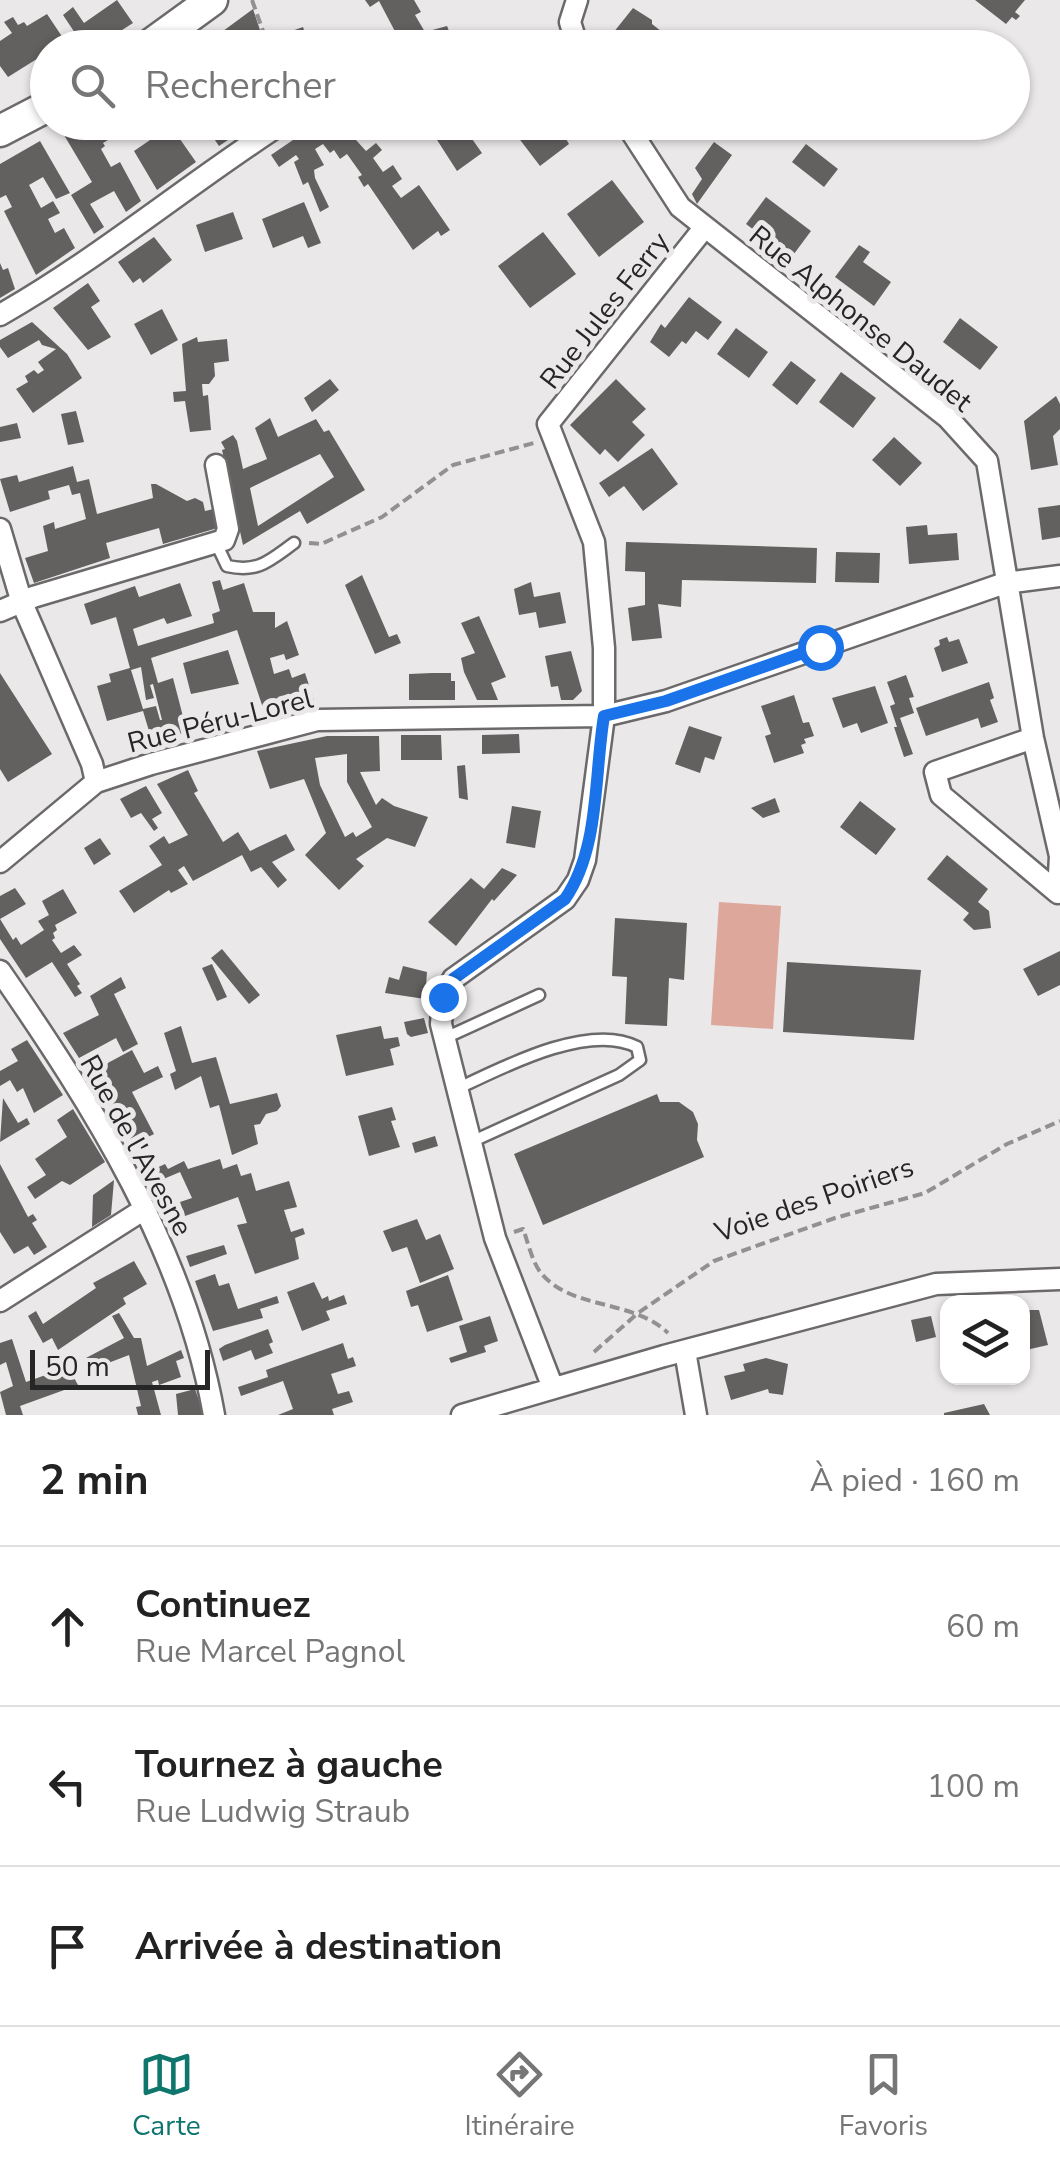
<!DOCTYPE html>
<html lang="fr">
<meta charset="utf-8">
<style>
body{margin:0;font-family:"Nunito Sans",sans-serif;background:#f2f2f2;color:#222}
.controls{position:absolute;right:30px;bottom:30px;display:grid;overflow:hidden;border-radius:20px;box-shadow:0 2px 8px #0004}
.controls button{width:90px;height:90px;display:grid;place-items:center;padding:0;border:0;border-bottom:2px solid #e0e0e0;background:#fff;color:#222;font:50px sans-serif}
.scale{position:absolute;left:30px;bottom:25px;width:180px;box-sizing:border-box;padding-left:10px;border:5px solid #272627;border-top:0;font-size:28px;line-height:35px;white-space:nowrap;color:#272627;-webkit-text-stroke:8px #ebe8ea;paint-order:stroke}
.stop{position:absolute;width:30px;height:30px;margin:-22px;border:8px solid #1a73e8;border-radius:50%;background:#fff}
.stop.end{background:#1a73e8;border-color:#fff;box-shadow:0 2px 10px #0008}
.list{margin:0;padding:0;list-style:none}
h2{display:flex;justify-content:space-between;align-items:center;height:130px;margin:0;padding:0 40px;font-size:42px}
h2 small{font-size:32px;font-weight:400;color:#767676}
.list li{display:grid;grid-template-columns:65px 1fr auto;gap:30px;align-items:center;box-sizing:border-box;height:160px;padding:0 40px;border-top:2px solid #e0e0e0}
.list b{display:block;font-size:38px;white-space:nowrap}
.list p{margin:0;font-size:32px;white-space:nowrap;color:#767676}
.list em{font-size:32px;font-style:normal;color:#767676}
.icon{flex:none;width:55px;height:55px;fill:none;stroke:currentColor;stroke-width:2;stroke-linecap:round;stroke-linejoin:round}
.map{position:relative;flex:none;width:1060px;height:1415px;overflow:hidden}
.search{position:absolute;background:#fff;box-shadow:0 2px 8px #0004;left:30px;right:30px;top:30px;height:110px;display:flex;align-items:center;gap:25px;box-sizing:border-box;padding:0 35px;border-radius:55px;color:#767676;font-size:38px}
.sheet{height:610px;background:#fff}
nav{display:flex;justify-content:space-around;align-items:center;box-sizing:border-box;height:140px;border-top:2px solid #e0e0e0;background:#fff;font-size:28px;color:#767676}
nav a{display:grid;justify-items:center;gap:5px}
nav .on{color:#0f766e}
.map>svg:first-child{display:block}
.green{fill:#dea79b}
.building{fill:#636060;fill-rule:evenodd}
.lines{fill:none;stroke-linecap:round;stroke-linejoin:round}
.lane-casing{stroke:#6c696a;stroke-width:15}
.street-casing{stroke:#6c696a;stroke-width:25}
.primary-casing{stroke:#6c696a;stroke-width:35}
.path{stroke:#929092;stroke-width:4;stroke-dasharray:10 5;stroke-linecap:butt}
.lane{stroke:#fff;stroke-width:10}
.street{stroke:#fff;stroke-width:20}
.primary{stroke:#fff;stroke-width:30}
.route{stroke:#1a73e8;stroke-width:12}
.labels{text-anchor:middle;stroke-width:10;stroke-linejoin:round;paint-order:stroke}
.street-label{font-size:28px;fill:#272627;stroke:#ebe8ea}
</style>
<div class="map">
<svg width="1060" height="1415" viewBox="0 0 1060 1415">
<rect width="100%" height="100%" fill="#ebe8ea"/>
<path class="green" d="M719 902 781 906 773 1029 711 1025Z"/>
<path class="building" d="M117 0 133 23 94 48H85L63 15 73 7 84 23Z
M365 0H414L421 12 415 15 425 32 447 26 456 48H430L427 40 412 44 409 36 399 39 379 1 370 7Z
M975 0H1025L1015 12 1020 16 1016 20 1012 17 1006 24Z
M633 8 652 20V24L666 35 656 48H631L613 33Z
M253 9 266 48H254L250 36 234 48H200Z
M47 14 65 41 48 48V52L8 77 0 66V41L12 33 4 22 13 17 18 25 24 22 27 26Z
M303 27 310 48H275L272 38Z
M76 122H168L196 162 157 190 134 151 150 140 140 125 115 140 113 137 103 143 105 146 101 149 111 167 120 162 141 201 126 212 114 191 90 204 104 227 94 234 71 195 92 182 61 130Z
M195 122H242L243 127 222 131 228 140 219 146 208 130 203 134Z
M326 122 330 129 334 126 346 129 366 151 376 143 382 150 373 158 383 172 393 165 402 179 392 186 401 198 419 185 450 230 441 236 438 231 413 250 368 184 364 187 358 177 362 175 347 154 340 159 334 150 330 153 323 144 315 149 324 165 314 170 315 178 329 207 320 212 308 182 303 185 294 162 299 159 296 155 279 167 271 155 312 127Z
M399 122H460L482 153 457 171 430 129 425 132 420 125 410 126Z
M510 122H556L569 144 540 166 508 124Z
M698 122H740L733 132 716 137 708 134Z
M40 141 70 193 56 199 43 177 29 185 41 208 53 201 60 213 48 219 55 233 64 228 75 248 36 275 4 211 12 207 6 195 0 198V164Z
M714 142 732 155 697 204 692 194 702 179 695 168Z
M806 144 838 169 824 187 792 162Z
M612 180 644 222 599 257 567 214Z
M766 197 811 231 791 258 746 224Z
M304 202 321 243 308 248 303 236 273 248 262 219Z
M233 212 243 239 205 252 196 225Z
M543 232 576 274 530 308 498 266Z
M154 237 172 260 143 283 140 278 133 283 118 262Z
M859 245 870 252 863 262 891 282 874 306 835 277Z
M0 263 3 270 8 268 15 289 0 298Z
M88 283 100 301 91 307 111 337 88 350 53 308Z
M689 297 722 322 708 340 696 331 686 344 682 341 669 357 650 342 661 324 665 328Z
M162 309 178 340 151 355 134 324Z
M960 318 998 347 980 370 943 342Z
M32 322 67 354 82 378 33 413 16 389 28 382 25 376 34 370 38 374 44 370 38 362 56 349 42 345 39 340 8 358 0 347V340Z
M736 328 768 352 749 378 717 354Z
M197 337 198 342 227 339 229 361 214 363 215 376 209 384H202L203 396 208 395 211 430 190 432 185 401 174 402 173 392 186 391 182 344Z
M791 361 816 380 797 405 772 385Z
M841 372 876 398 853 428 819 402Z
M330 379 339 390 312 412 304 398Z
M616 379 646 409 632 422 645 435 618 462 605 449 600 455 570 425Z
M1056 396 1060 404V429L1053 436 1058 465 1031 470 1024 421Z
M76 411 84 442 68 445 61 414Z
M270 418 278 437 316 419 324 432 329 430 365 490 307 524 300 511 243 545 222 450 225 449 221 442 233 435 237 441 243 469 267 459 255 428ZM320 454 334 477 258 526 250 488Z
M17 423 21 438 0 442V427Z
M894 437 922 463 900 486 872 460Z
M652 448 678 484 643 511 624 486 609 497 599 483Z
M73 466 77 482 89 479 97 514 153 498 151 484H156L187 501 195 498 203 502 205 511 218 508 221 527 163 544 159 528 106 543 110 558 34 583 25 558 48 551 43 526 54 522 55 529 86 519 80 493 72 495 69 485 48 491 50 499 10 512 0 479 17 475 19 482Z
M1060 505V537L1042 540 1038 508Z
M927 525 928 535 957 533 959 560 909 564 906 527Z
M626 542 817 548 816 583 682 580 681 607 658 604 662 638 632 641 628 608 645 605V572L625 571Z
M836 552 880 553 879 583 835 582Z
M362 575 389 637 397 634 401 643 375 654 345 585Z
M220 580 223 590 244 583 253 612H275V628L287 621 299 655 286 660 284 654 270 658 274 674 289 669 292 678 305 673 314 700 265 714 237 630 151 658 158 683 173 678 187 732 152 741 143 711 107 721 97 686 111 682 109 674 130 668 116 617 91 625 84 604 135 586 139 597 180 583 192 616 167 624 164 618 133 629 138 646 214 623 212 614 220 611 212 582ZM141 667 146 700 154 698 150 685 153 684 162 720H160L156 706 143 709 131 670Z
M531 582 534 597 560 592 566 623 539 628 536 612 519 615 514 589Z
M479 616 506 677 491 683 498 700H477L464 672 461 658 475 653 461 623Z
M947 637 949 642 959 639 968 663 942 672 934 648 940 645 939 640Z
M228 650 239 684 191 694 183 663Z
M571 651 582 691 573 700H561L558 686 551 687 545 656Z
M0 673 52 754 8 782 0 769Z
M432 673H451V681H455V700H409V674Z
M906 675 914 697 909 698 914 713 900 718 913 754 904 757 894 727H897L890 706 895 704 887 682Z
M989 682 994 698 990 700 998 722 981 728 978 718 926 736 916 708Z
M875 686 888 723 861 733 857 723 843 728 832 698Z
M794 695 803 723 809 722 814 736 804 739 806 743 801 745 804 753 774 763 765 736 771 734 761 706Z
M689 726 722 737 714 760 705 757 700 773 675 764Z
M519 734 520 753 482 754V735Z
M401 735H441L442 760H401Z
M327 736H379L380 771 360 772 376 805 382 798 394 806 428 817 415 847 387 838 356 859 364 866 339 890 305 855 326 833 304 779 270 789 257 751ZM347 754V782L372 827 356 837 353 832 345 837 320 785 315 758Z
M465 765 468 800 459 798 457 766Z
M188 770 198 791 194 793 223 842 238 832 250 851 286 834 295 850 272 862 287 880 278 888 261 867 251 872 242 855 193 881 184 866 178 870 188 884 171 893 169 890 134 913 119 891 162 865 149 846 164 836 169 844 188 835 157 784Z
M146 786 162 813 152 819 158 828 154 831 141 813 131 818 120 799Z
M775 798 780 812 763 818 751 808Z
M860 801 896 829 876 855 840 827Z
M512 806 541 811 535 848 506 843Z
M100 838 111 854 94 865 84 848Z
M947 855 988 889 978 902 989 911 991 928 974 930 963 920 969 913 927 879Z
M502 868 517 875 494 901 492 899 456 946 428 922 471 878 484 889Z
M15 888 26 904 0 919 13 940 16 937 21 945 44 930 38 921 49 915 42 901 63 889 77 913 55 925 57 930 53 933 55 938 52 940 61 953 74 945 82 955 67 964 80 984 77 986 82 993 75 997 52 962 26 978 0 939V896Z
M615 918 687 923 684 980 669 978 667 1026 625 1024 627 977 612 976Z
M222 949 260 995 249 1004 211 958Z
M1060 951V985L1038 996 1023 969Z
M787 962 921 970 914 1040 783 1032Z
M212 964 227 997 217 1001 202 968Z
M403 966 427 972 425 999 385 993 389 977 399 980Z
M121 977 126 988 114 994 138 1044 123 1052 116 1038 79 1058 63 1033 99 1015 90 996Z
M424 1018 428 1033 411 1037 407 1034 404 1022Z
M181 1026 192 1063 216 1057 230 1104 277 1093 281 1106 277 1111 266 1114 260 1124 254 1125 258 1144 232 1155 219 1105 210 1108 201 1076 175 1090 170 1074 176 1071 164 1033Z
M381 1026 384 1039 398 1037 400 1046 390 1049 394 1065 346 1076 336 1035Z
M27 1040 63 1095 34 1113 23 1088 17 1092 10 1080 0 1086V1071L18 1061 11 1049Z
M132 1050 144 1073 158 1066 163 1077 132 1092 154 1134 134 1144 89 1073Z
M657 1094 660 1102H679L693 1112 698 1124 697 1140 704 1157 543 1225 514 1154Z
M3 1098 18 1123 27 1118 30 1124 0 1142Z
M392 1107 396 1120 391 1121 400 1147 369 1156 358 1116Z
M73 1109 105 1162 70 1185 62 1181 35 1199 27 1187 46 1175 35 1159 67 1137 57 1120Z
M435 1136 438 1146 415 1153 412 1143Z
M220 1159 223 1169 237 1164 241 1176 251 1173 256 1191 289 1181 297 1207 284 1210 291 1232 303 1228 305 1234 295 1238 299 1259 255 1274 237 1225 247 1223 238 1197 185 1216 180 1202 192 1198 180 1172 154 1183 148 1172 165 1164 168 1169 184 1161 188 1169Z
M0 1164 28 1217 33 1214 37 1220 32 1223 47 1247 34 1255 28 1246 14 1254 0 1232Z
M114 1180 111 1215 92 1227 93 1195Z
M417 1219 426 1240 440 1234 454 1269 420 1283 407 1247 392 1252 383 1231Z
M224 1245 227 1254 190 1267 186 1256Z
M134 1261 147 1284 123 1298 126 1304 58 1350 52 1338 43 1343 28 1316 36 1311 43 1324 96 1288 93 1283Z
M215 1274 219 1286 229 1283 238 1309 277 1296 279 1303 260 1309 263 1318 213 1331 195 1281Z
M448 1275 463 1320 427 1332 418 1305 411 1307 406 1291Z
M314 1282 322 1299 328 1296 329 1301 344 1295 347 1304 326 1311 330 1320 302 1331 287 1292Z
M1022 1310H1039L1048 1345 1026 1350 1022 1341Z
M119 1313 134 1338H141L147 1366 181 1350 184 1358 176 1361 181 1377 159 1385 158 1380 152 1382 161 1415H138L136 1407 141 1406 129 1355 90 1370 84 1359 124 1338 112 1316Z
M490 1316 498 1341 484 1346 486 1352 451 1363 449 1358 467 1352 459 1326Z
M931 1316 936 1337 916 1342 911 1320Z
M268 1329 273 1342 269 1344 273 1353 255 1360 251 1350 223 1361 219 1349 225 1345Z
M12 1339 26 1382 68 1367 78 1385 20 1406 23 1415H6L0 1392 13 1386 6 1362 0 1365V1343Z
M343 1343 348 1359 353 1357 356 1366 331 1374 338 1394 349 1391 353 1402 332 1409 334 1415H278L293 1409 283 1381 241 1396 238 1387 268 1377 266 1370Z
M766 1358 788 1364 783 1395 769 1393 768 1389 731 1400 724 1376 745 1371 743 1364Z
M195 1389 204 1415H178L176 1394Z
M984 1404 990 1415H944V1413Z"/>
<g class="lines">
<defs>
<path id="lane" d="M216 543 227 566C258 573 269 561 294 543
M445 1038 539 995
M457 1089C503 1067 589 1022 637 1047L640 1060 619 1075 471 1142"/>
<path id="street" d="M577 0 570 22 578 48
M625 122 680 207 948 418 987 461 1033 738 1060 856 1058 893 941 795 935 772 1033 738
M0 315C100 258 188 184 284 122
M0 529 22 603 92 764 96 782
M0 611 33 597 224 540 228 529 216 465
M0 862 96 782 151 764 317 720 604 716 666 701 1005 583 1060 576
M0 971C94 1107 185 1251 214 1415
M0 1301 143 1210
M685 1351 696 1415
M553 1388 495 1238 441 1024 443 997 453 979 565 899 578 880 585 860 604 716V648L594 542 548 424 704 228
M462 1415 664 1356 936 1284 1060 1279"/>
<path id="primary" d="M146 48 212 0
M0 131 48 106"/>
</defs>
<use href="#lane" class="lane-casing"/>
<use href="#street" class="street-casing"/>
<use href="#primary" class="primary-casing"/>
<path class="path" d="M252 0 269 48
M309 543 321 544 382 517 453 465 534 443
M514 1232 523 1229C528 1242 532 1262 541 1273 571 1310 633 1299 668 1333
M594 1352 638 1313 714 1261 835 1218 925 1193 1007 1144 1060 1121"/>
<use href="#lane" class="lane"/>
<use href="#street" class="street"/>
<use href="#primary" class="primary"/>
</g>
<g class="lines">
<path class="route" d="M443 997 453 979 565 899C600 848 594 776 604 716L666 701 820 647"/>
</g>
<g class="labels">
<g class="street-label">
<text transform="translate(604 310) rotate(-52)" y="10">Rue Jules Ferry</text>
<text transform="translate(861 318) rotate(39)" y="10">Rue Alphonse Daudet</text>
<text transform="translate(220 720) rotate(-14)" y="10">Rue Péru-Lorel</text>
<text transform="translate(137 1145) rotate(61)" y="10">Rue de l'Avesne</text>
<text transform="translate(814 1199) rotate(-19)" y="10">Voie des Poiriers</text>
</g>
</g>
</svg>
<div class="controls">
<button><svg class="icon" aria-label="layers" viewBox="0 0 24 24"><path d="M12 4l9 5-9 5-9-5zM3 14l9 5 9-5"/></svg></button>
</div>
<div class="scale">50 m</div>
<div class="stop" style="left:820px;top:647px"></div>
<div class="stop end" style="left:443px;top:997px"></div>
<div class="search"><svg class="icon" aria-label="search" viewBox="0 0 24 24"><circle cx="10" cy="10" r="6"/><path d="M15 15l6 6"/></svg>Rechercher</div>
</div>
<section class="sheet">
<h2>2 min<small>À pied · 160 m</small></h2>
<ul class="list">
<li><svg class="icon" aria-label="ahead" viewBox="0 0 24 24"><path d="M12 20V5M6 11l6-6 6 6"/></svg><div><b>Continuez</b><p>Rue Marcel Pagnol</p></div><em>60 m</em></li>
<li><svg class="icon" aria-label="left" viewBox="0 0 24 24"><path d="M17 20v-9H6M10 6l-5 5 5 5"/></svg><div><b>Tournez à gauche</b><p>Rue Ludwig Straub</p></div><em>100 m</em></li>
<li><svg class="icon" aria-label="arrive" viewBox="0 0 24 24"><path d="M6 21V4h12l-3 4 3 4H6"/></svg><div><b>Arrivée à destination</b></div></li>
</ul>
</section>
<nav>
<a class="on"><svg class="icon" aria-label="map" viewBox="0 0 24 24"><path d="M3 6l6-2 6 2 6-2v14l-6 2-6-2-6 2zM9 4v14M15 6v14"/></svg>Carte</a>
<a><svg class="icon" aria-label="directions" viewBox="0 0 24 24"><path d="M12 3l9 9-9 9-9-9zM9 14v-3h6M13 9l2 2-2 2"/></svg>Itinéraire</a>
<a><svg class="icon" aria-label="saved" viewBox="0 0 24 24"><path d="M7 4h10v16l-5-4-5 4z"/></svg>Favoris</a>
</nav>
